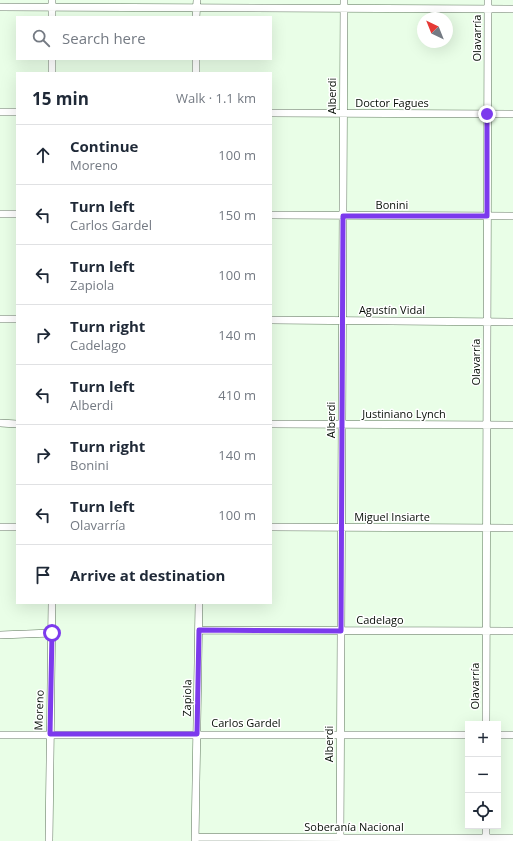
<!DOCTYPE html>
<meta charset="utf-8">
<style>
body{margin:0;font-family:"Open Sans",sans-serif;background:#f2f2f3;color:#1f2937}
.controls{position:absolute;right:12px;bottom:12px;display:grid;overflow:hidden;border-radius:0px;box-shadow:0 4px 16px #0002}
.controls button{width:36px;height:36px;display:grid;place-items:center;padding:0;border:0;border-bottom:1px solid #e0e1e3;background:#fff;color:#1f2937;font:20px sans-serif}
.compass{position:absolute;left:417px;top:12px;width:36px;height:36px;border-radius:50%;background:#fff;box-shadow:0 4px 16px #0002;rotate:317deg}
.stop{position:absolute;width:12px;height:12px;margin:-9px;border:3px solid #7c3aed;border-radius:50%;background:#fff}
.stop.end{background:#7c3aed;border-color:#fff;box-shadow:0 1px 4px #0008}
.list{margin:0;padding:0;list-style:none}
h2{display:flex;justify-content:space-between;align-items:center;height:52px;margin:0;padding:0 16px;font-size:17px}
h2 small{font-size:13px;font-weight:400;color:#747a83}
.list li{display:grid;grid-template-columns:26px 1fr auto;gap:12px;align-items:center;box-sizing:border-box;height:60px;padding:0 16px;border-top:1px solid #e0e1e3}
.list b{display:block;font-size:15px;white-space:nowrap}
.list p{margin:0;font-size:13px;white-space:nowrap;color:#747a83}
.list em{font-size:13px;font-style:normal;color:#747a83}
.icon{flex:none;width:22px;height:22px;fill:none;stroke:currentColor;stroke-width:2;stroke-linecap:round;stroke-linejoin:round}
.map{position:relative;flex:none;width:513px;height:841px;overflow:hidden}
.search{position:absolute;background:#fff;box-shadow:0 4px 16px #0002;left:16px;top:16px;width:256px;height:44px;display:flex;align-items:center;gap:10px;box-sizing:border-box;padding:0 14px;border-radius:0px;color:#747a83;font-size:15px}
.panel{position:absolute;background:#fff;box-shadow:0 4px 16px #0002;left:16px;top:72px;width:256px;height:532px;border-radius:0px}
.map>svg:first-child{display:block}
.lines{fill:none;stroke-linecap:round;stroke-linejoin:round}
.minor-casing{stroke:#5e755c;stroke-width:8}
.minor{stroke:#fff;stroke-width:7}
.route{stroke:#7c3aed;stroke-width:5}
.labels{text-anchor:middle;stroke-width:3;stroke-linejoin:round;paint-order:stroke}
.street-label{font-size:11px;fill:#060e06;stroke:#fff}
</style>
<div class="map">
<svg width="513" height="841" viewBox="0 0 513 841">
<rect width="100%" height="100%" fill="#e9fee7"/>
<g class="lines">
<defs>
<path id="minor" d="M0 7 513 9
M52 17V0
M196 17 197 0
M52 73V59
M196 73V59
M0 112H17
M271 113 513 114
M0 214H17
M271 215 513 216
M0 319H17
M271 320 513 322
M0 423 17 424
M271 424 513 425
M0 527H17
M271 527 513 528
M199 630 513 631
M0 635 52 633
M486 724 488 0
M0 735H468
M498 735H513
M195 837 513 838
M49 841 52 603
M195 841 199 603
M340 841 344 0
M486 841V826"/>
</defs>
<use href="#minor" class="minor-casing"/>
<use href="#minor" class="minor"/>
</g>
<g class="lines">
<path class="route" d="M52 633 50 734H197L199 630 341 631 343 216H487V114"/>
</g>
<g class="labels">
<g class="street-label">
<text transform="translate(477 38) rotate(-90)" y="4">Olavarría</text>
<text transform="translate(332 96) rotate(-90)" y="4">Alberdi</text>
<text x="392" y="107">Doctor Fagues</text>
<text x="392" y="209">Bonini</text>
<text x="392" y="314">Agustín Vidal</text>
<text transform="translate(476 362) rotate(-90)" y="4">Olavarría</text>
<text x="404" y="418">Justiniano Lynch</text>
<text transform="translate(331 420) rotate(-90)" y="4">Alberdi</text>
<text x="392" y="521">Miguel Insiarte</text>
<text x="380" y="624">Cadelago</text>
<text transform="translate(475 686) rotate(-90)" y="4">Olavarría</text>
<text transform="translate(187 698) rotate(-89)" y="4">Zapiola</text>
<text transform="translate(39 710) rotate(-88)" y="4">Moreno</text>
<text x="246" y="727">Carlos Gardel</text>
<text transform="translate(329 744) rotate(-90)" y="4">Alberdi</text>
<text x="354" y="831">Soberanía Nacional</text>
</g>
</g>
</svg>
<div class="controls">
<button>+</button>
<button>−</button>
<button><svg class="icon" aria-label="locate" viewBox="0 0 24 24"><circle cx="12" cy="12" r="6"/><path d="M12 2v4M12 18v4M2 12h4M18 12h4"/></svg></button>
</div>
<svg class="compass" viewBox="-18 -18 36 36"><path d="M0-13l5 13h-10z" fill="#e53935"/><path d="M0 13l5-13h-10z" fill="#747a83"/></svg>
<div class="stop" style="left:52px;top:633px"></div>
<div class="stop end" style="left:487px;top:114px"></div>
<div class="search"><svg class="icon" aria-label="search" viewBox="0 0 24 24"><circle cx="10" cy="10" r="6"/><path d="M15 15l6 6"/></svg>Search here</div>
<section class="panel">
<h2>15 min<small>Walk · 1.1 km</small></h2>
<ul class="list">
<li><svg class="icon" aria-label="ahead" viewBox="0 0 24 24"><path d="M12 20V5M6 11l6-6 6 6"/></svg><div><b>Continue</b><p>Moreno</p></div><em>100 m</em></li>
<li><svg class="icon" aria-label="left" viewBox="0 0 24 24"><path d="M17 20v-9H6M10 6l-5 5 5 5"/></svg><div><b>Turn left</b><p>Carlos Gardel</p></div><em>150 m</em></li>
<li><svg class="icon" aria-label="left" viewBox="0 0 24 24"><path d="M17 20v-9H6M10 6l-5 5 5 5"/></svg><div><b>Turn left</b><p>Zapiola</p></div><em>100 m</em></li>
<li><svg class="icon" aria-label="right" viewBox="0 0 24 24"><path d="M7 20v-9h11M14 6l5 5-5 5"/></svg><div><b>Turn right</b><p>Cadelago</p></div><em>140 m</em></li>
<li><svg class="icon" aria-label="left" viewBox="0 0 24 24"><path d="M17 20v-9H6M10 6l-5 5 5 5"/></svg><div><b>Turn left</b><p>Alberdi</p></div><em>410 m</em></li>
<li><svg class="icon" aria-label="right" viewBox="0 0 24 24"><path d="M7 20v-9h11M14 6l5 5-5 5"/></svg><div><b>Turn right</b><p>Bonini</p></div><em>140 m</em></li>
<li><svg class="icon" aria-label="left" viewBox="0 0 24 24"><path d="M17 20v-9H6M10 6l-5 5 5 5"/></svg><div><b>Turn left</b><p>Olavarría</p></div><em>100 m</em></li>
<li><svg class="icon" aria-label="arrive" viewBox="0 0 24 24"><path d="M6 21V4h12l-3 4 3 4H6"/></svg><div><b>Arrive at destination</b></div></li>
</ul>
</section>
</div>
